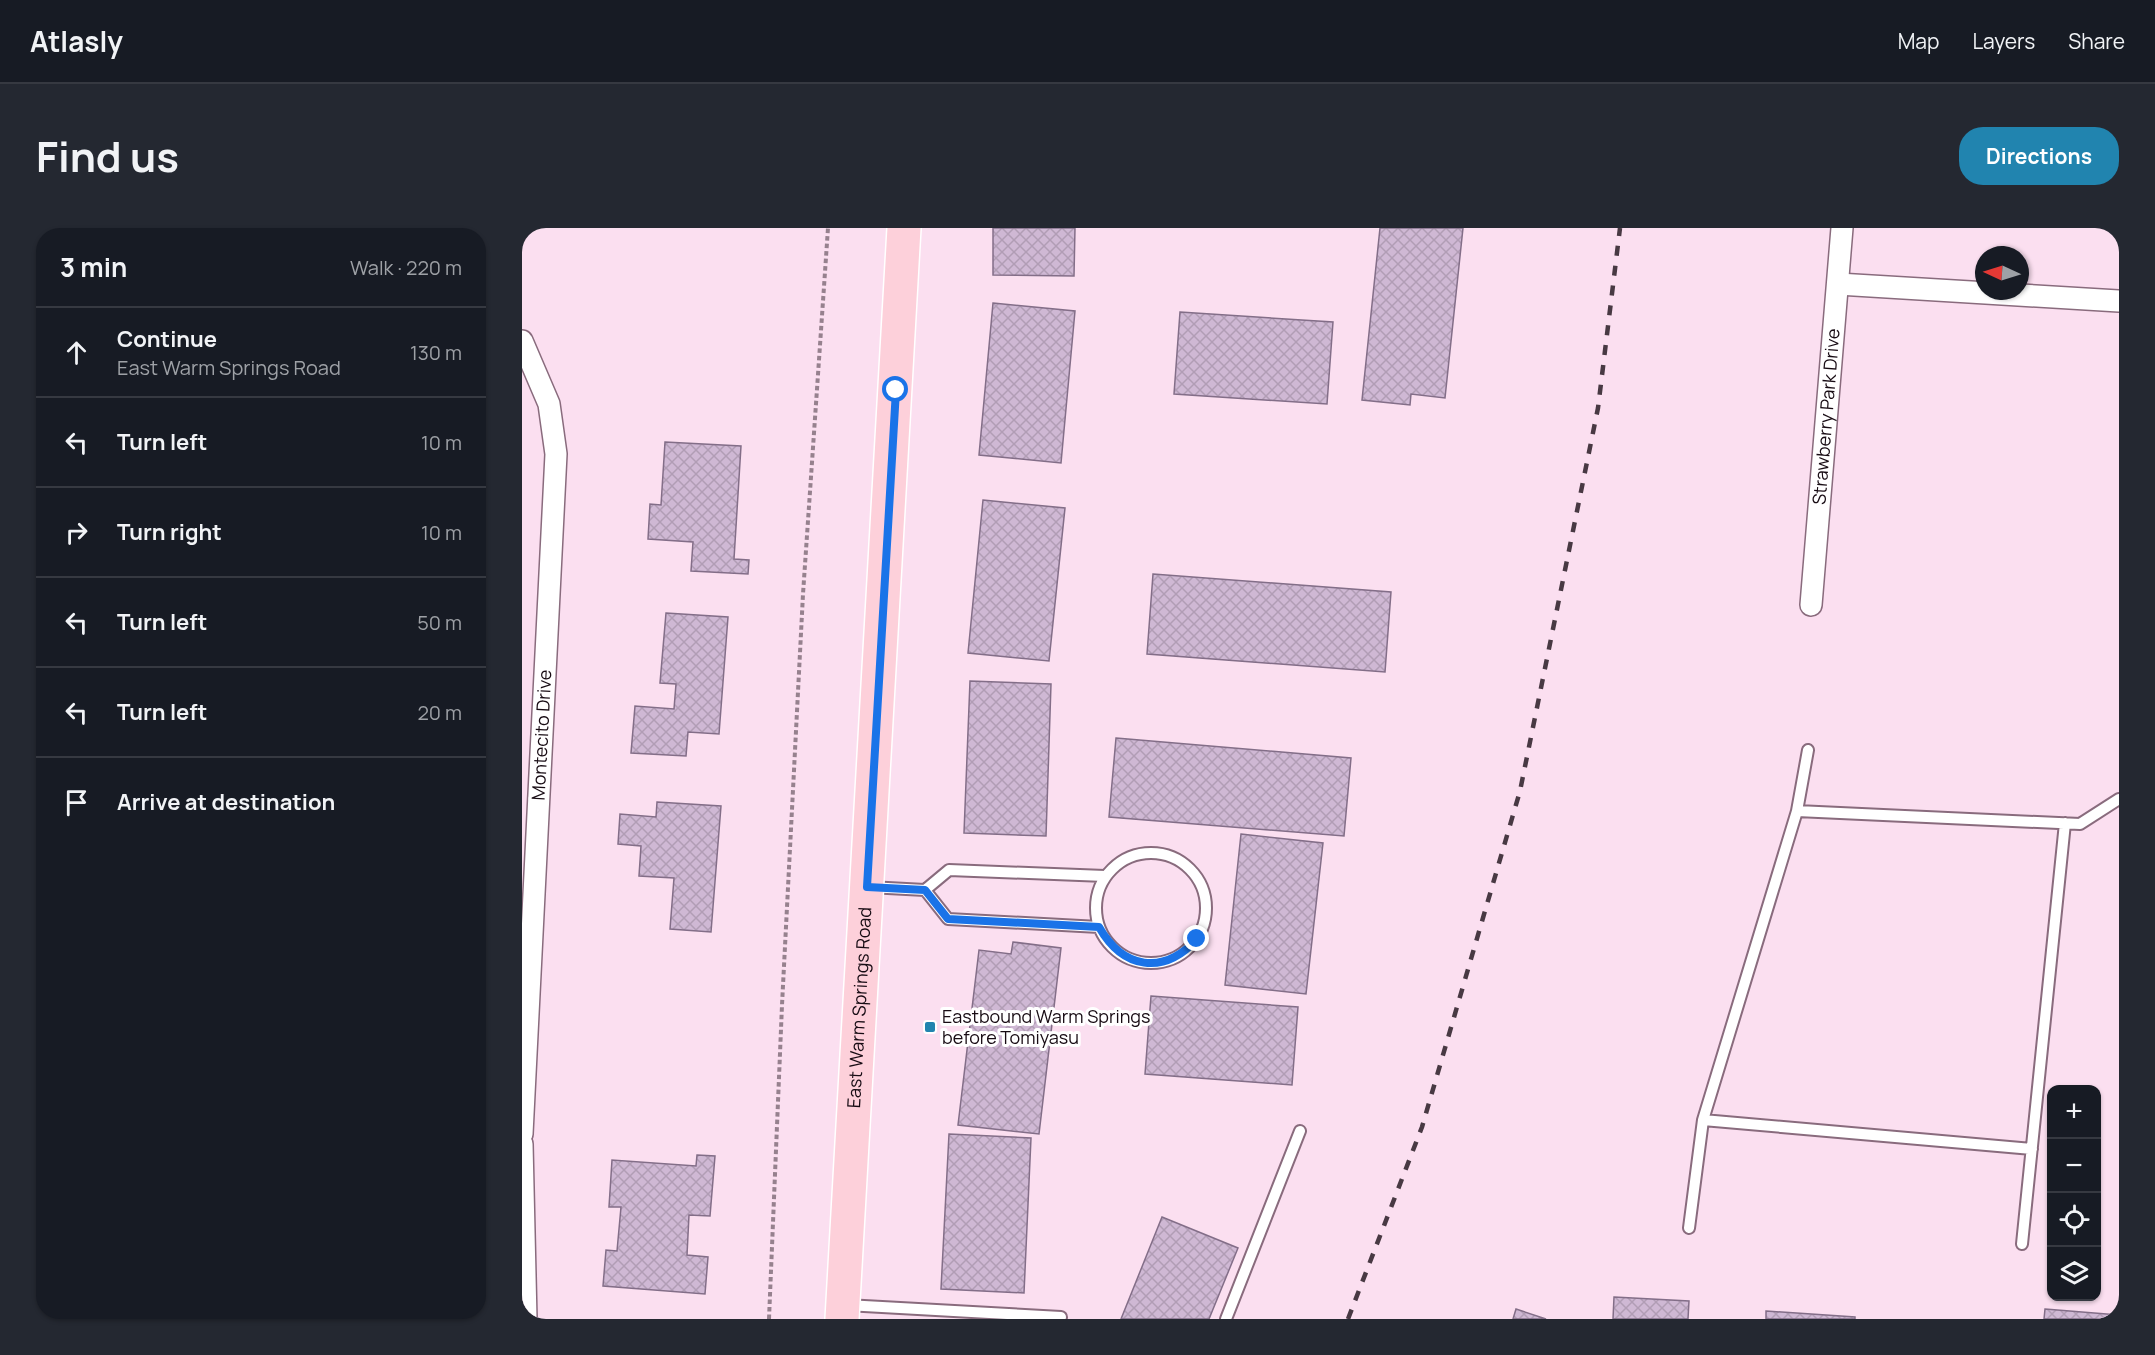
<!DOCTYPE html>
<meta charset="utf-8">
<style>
body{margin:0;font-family:Manrope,sans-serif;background:#242831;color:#f1f3f6}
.controls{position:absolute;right:18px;bottom:18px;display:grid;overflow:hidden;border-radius:12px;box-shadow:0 2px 4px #0004}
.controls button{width:54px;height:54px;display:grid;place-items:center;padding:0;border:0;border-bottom:2px solid #363941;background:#171b24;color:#f1f3f6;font:30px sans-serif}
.compass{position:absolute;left:1453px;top:18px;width:54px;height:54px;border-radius:50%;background:#171b24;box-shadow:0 2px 4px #0004;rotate:274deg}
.stop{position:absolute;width:18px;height:18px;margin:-14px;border:4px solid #1a73e8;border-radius:50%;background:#fff}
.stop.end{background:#1a73e8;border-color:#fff;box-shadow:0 2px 6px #0008}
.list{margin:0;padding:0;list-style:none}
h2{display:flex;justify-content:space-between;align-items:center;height:78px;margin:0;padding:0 24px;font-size:26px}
h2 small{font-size:20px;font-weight:400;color:#9ea1a6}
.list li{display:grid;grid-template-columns:39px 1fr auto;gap:18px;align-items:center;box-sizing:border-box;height:90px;padding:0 24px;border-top:2px solid #363941}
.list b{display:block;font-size:22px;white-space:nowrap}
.list p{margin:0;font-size:20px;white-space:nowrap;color:#9ea1a6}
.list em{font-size:20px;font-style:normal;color:#9ea1a6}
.icon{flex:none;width:33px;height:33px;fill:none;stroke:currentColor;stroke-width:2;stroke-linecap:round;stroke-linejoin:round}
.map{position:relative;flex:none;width:1597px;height:1091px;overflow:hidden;border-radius:24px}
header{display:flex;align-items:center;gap:36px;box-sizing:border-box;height:84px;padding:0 30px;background:#171b24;border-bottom:2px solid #363941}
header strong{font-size:28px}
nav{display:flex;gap:33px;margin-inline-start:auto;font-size:21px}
.intro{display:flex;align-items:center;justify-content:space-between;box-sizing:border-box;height:144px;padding:0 36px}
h1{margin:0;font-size:42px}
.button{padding:15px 27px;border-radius:24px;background:#2184af;color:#fff;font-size:21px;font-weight:700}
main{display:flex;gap:36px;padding:0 36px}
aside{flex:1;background:#171b24;border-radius:24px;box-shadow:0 2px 4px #0004}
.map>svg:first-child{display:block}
.building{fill:url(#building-cross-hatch);stroke:#836e88;stroke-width:1.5}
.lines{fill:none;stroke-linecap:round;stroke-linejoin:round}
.lane-casing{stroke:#896b7d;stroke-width:14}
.street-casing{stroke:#896b7d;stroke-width:24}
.primary-casing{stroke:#fff;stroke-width:36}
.path{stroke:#96818e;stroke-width:4;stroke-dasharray:4.5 3;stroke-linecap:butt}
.lane{stroke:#fff;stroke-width:10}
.street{stroke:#fff;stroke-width:21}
.primary{stroke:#fdd0da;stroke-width:33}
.rail{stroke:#483943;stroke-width:4.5;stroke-dasharray:10 10;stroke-linecap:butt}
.route{stroke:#1a73e8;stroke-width:8}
.poi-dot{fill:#2184af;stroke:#fff;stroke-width:2}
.labels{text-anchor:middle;stroke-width:6;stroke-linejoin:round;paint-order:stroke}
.street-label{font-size:18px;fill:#170b13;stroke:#fff}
.poi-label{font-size:18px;fill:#170b13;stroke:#fff;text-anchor:start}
</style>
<header>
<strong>Atlasly</strong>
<nav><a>Map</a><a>Layers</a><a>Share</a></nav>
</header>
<div class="intro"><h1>Find us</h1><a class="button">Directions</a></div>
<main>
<aside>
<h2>3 min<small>Walk · 220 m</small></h2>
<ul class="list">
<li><svg class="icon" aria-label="ahead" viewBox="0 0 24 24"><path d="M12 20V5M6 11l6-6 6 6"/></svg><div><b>Continue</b><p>East Warm Springs Road</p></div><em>130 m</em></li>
<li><svg class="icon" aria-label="left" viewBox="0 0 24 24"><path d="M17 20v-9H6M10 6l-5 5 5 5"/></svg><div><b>Turn left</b></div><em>10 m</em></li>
<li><svg class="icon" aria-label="right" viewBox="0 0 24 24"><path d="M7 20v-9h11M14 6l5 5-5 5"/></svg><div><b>Turn right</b></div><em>10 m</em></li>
<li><svg class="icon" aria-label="left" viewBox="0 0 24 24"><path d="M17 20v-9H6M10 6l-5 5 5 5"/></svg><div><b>Turn left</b></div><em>50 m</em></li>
<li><svg class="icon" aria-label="left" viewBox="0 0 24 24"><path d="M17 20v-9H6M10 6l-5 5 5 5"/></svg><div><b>Turn left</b></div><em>20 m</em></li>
<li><svg class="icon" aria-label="arrive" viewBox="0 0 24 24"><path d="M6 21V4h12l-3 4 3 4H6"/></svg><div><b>Arrive at destination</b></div></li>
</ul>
</aside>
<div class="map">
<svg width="1597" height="1091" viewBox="0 0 1597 1091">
<defs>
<pattern id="building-cross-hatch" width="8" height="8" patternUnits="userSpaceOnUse" patternTransform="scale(1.5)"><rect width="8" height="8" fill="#cfb8d4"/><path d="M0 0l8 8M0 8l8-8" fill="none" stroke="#b19db5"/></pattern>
</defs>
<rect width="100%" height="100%" fill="#fbdff0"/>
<path class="building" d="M471 0H553L552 48 471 47Z
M858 0H941L923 170 889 166 888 177 840 172Z
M471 75 553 83 539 235 457 227Z
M658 84 811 94 805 176 652 166Z
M143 214 219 218 212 331 227 332 226 346 169 343 171 314 126 311 128 276 139 277Z
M461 272 543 280 527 433 446 425Z
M631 346 869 364 863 444 625 426Z
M144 385 206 389 197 506 166 504 164 528 109 525 113 478 152 481 154 456 138 455Z
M448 453 529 456 524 608 442 605Z
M594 510 829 530 822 608 587 589Z
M135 574 199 578 189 704 148 701 152 650 117 648 119 618 96 616 98 586 134 589Z
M719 606 801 615 784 766 703 757Z
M491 714 539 720 517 906 436 897 457 722 489 726Z
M629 768 776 779 770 857 623 846Z
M427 906 509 910 502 1065 419 1061Z
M175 927 193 928 188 988 167 987 165 1027 186 1029 183 1066 81 1058 84 1022 95 1023 99 979H87L90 932 174 938Z
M640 989 716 1020 687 1091H599Z
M1092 1069 1167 1073 1166 1091H1091Z
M994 1081 1024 1091H991Z
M1523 1081 1597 1087V1091H1522Z
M1244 1083 1333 1089V1091H1244Z"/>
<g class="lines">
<defs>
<path id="lane" d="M1275 583 1286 522
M574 680a55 55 0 1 1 110 0a55 55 0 1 1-110 0Z
M347 659 403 662 427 642 583 648
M403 662 426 691 577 699
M1181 892 1510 921
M1167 1000 1181 892 1275 583 1558 596 1597 571
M1500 1016 1543 595
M324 1077 539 1089
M704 1091 778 903"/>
<g id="street">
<path d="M1316 56 1597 73"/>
<path d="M0 113 27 176 34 226 0 906"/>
<path id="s1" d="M1289 377 1320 0"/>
<path d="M0 916 4 1091"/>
</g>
<g id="primary">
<path id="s2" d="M320 1091 382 0"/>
</g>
</defs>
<use href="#lane" class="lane-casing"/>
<use href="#street" class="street-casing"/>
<use href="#primary" class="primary-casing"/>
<path class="path" d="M247 1091 260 777 281 366 306 0"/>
<use href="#lane" class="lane"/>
<use href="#street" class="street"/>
<use href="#primary" class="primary"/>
<path class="rail" d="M826 1091 900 899 998 563 1076 180 1098 0"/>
</g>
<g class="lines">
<path class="route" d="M374 162 345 659 403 662 426 691 577 699C601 741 641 748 675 711"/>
</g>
<rect class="poi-dot" x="402" y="793" width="12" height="12" rx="3"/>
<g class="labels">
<g class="street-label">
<text dy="6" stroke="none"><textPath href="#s1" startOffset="189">Strawberry Park Drive</textPath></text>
<text transform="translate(20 507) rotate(-87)" y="6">Montecito Drive</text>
<text dy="6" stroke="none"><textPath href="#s2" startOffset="312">East Warm Springs Road</textPath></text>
</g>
<g class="poi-label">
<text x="420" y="795">Eastbound Warm Springs<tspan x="420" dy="21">before Tomiyasu</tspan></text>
</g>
</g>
</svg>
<div class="controls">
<button>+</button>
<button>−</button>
<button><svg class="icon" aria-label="locate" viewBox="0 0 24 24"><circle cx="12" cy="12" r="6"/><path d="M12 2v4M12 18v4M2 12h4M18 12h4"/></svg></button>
<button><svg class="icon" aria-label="layers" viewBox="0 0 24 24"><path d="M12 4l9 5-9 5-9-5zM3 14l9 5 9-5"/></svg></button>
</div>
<svg class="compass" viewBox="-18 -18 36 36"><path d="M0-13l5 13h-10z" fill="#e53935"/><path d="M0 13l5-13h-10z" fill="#9ea1a6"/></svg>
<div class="stop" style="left:374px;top:162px"></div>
<div class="stop end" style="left:675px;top:711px"></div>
</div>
</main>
